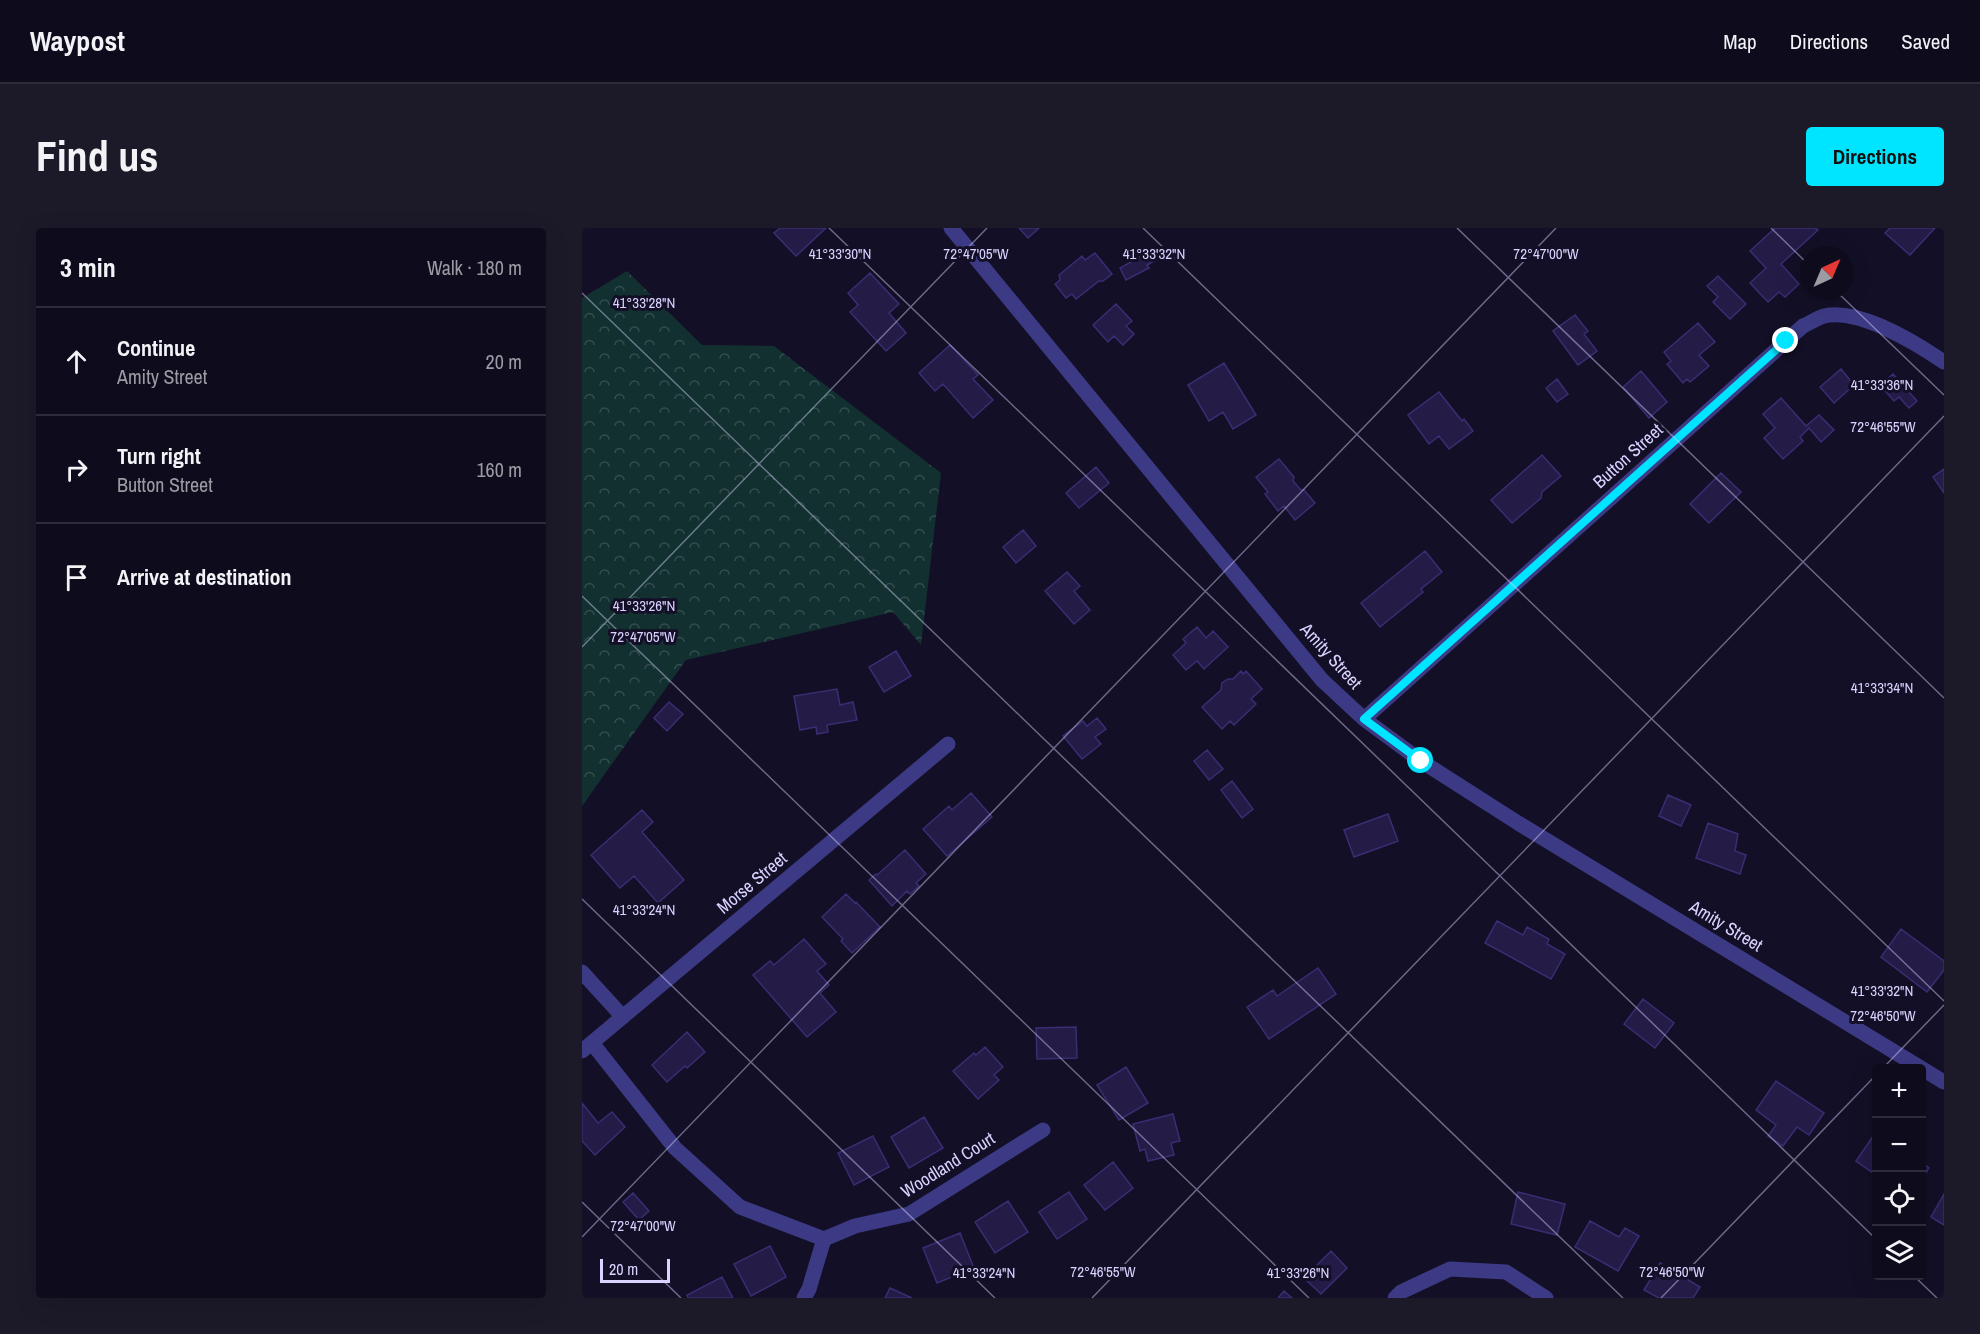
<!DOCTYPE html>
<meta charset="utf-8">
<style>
body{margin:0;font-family:"Archivo Narrow",sans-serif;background:#1c1929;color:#f1f3f6}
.controls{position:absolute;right:18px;bottom:18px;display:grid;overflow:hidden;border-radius:6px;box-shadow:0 6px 24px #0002}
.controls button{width:54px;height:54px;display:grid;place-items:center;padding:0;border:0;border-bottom:2px solid #2e2b3b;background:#0e0b1c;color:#f1f3f6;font:30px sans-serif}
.compass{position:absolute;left:1218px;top:18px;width:54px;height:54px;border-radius:50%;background:#0e0b1c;box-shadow:0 6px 24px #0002;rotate:44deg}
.scale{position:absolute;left:18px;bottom:15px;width:70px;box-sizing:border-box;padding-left:6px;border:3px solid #d9d4ff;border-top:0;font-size:16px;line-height:21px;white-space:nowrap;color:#d9d4ff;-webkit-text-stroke:4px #130f26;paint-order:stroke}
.stop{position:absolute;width:18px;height:18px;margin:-14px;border:4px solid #00e5ff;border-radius:50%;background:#fff}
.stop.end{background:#00e5ff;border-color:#fff;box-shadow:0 2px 6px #0008}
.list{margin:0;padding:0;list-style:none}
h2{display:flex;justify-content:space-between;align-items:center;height:78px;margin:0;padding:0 24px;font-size:26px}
h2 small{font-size:20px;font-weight:400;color:#9b9ba3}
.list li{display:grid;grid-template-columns:39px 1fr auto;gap:18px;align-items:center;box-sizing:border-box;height:108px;padding:0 24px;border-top:2px solid #2e2b3b}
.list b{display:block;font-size:22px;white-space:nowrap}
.list p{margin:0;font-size:20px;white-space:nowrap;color:#9b9ba3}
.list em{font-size:20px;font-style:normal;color:#9b9ba3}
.icon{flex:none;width:33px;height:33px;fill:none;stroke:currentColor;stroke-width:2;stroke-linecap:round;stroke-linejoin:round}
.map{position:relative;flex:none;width:1362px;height:1070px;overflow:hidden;border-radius:6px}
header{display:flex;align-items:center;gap:36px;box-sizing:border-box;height:84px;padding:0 30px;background:#0e0b1c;border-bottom:2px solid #2e2b3b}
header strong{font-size:28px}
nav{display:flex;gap:33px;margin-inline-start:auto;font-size:21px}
.intro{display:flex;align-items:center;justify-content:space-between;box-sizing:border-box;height:144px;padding:0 36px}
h1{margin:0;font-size:42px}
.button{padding:15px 27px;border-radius:6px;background:#00e5ff;color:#111;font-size:21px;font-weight:700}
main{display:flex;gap:36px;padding:0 36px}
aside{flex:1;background:#0e0b1c;border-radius:6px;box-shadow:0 6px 24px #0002}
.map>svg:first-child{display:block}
.forest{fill:url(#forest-crowns)}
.building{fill:#241b47;stroke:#3b2d73;stroke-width:1.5}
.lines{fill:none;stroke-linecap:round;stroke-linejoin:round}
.street{stroke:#3d3a85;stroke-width:15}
.route{stroke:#00e5ff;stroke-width:8}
.ticks{fill:none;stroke:#d9d4ff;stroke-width:1.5;stroke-opacity:0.45}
.labels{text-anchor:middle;stroke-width:6;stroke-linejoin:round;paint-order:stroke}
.street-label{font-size:18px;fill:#d9d4ff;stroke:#130f26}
.ticks-label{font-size:15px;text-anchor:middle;fill:#d9d4ff;stroke:#130f26;stroke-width:6;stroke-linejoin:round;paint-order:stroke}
</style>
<header>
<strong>Waypost</strong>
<nav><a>Map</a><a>Directions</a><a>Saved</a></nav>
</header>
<div class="intro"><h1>Find us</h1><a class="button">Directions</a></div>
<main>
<aside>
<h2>3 min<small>Walk · 180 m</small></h2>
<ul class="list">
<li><svg class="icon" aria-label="ahead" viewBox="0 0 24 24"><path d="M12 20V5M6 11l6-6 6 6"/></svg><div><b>Continue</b><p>Amity Street</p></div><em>20 m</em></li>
<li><svg class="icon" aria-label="right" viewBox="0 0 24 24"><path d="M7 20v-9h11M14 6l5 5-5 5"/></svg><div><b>Turn right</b><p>Button Street</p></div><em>160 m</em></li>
<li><svg class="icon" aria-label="arrive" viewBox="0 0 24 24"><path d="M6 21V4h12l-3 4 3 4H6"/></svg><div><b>Arrive at destination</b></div></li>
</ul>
</aside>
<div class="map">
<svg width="1362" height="1070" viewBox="0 0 1362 1070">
<defs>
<pattern id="forest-crowns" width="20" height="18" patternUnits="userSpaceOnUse" patternTransform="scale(1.5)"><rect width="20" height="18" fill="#12302f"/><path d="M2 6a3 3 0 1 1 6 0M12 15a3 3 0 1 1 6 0" fill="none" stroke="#344d4e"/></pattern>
</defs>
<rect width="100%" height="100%" fill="#130f26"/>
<path class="forest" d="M45 43 120 117 192 118 359 245 339 417 311 384 104 432 0 578V70Z"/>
<path class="building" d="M198 0H244L214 28 192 5Z
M437 0H457L446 10Z
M1193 0H1234L1236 2 1199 36 1217 56 1203 69 1197 64 1186 74 1168 55 1184 40 1168 23Z
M1308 0H1353L1328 27 1303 5Z
M570 22 576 31 565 37 567 40 544 52 538 40Z
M513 25 530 46 521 53H517L494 71 490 66 484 70 473 56 478 52 477 47 500 28 503 32Z
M288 45 317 76 307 85 324 105 304 123 268 84 276 77 266 65Z
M1136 48 1164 76 1148 91 1131 74 1136 69 1125 58Z
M534 76 550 93 544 98 552 106 541 117 532 108 526 114 511 97Z
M993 87 1006 103 1002 106 1015 123 996 137 971 103Z
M1116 95 1133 114 1117 127 1127 138 1108 154 1105 151 1101 155 1085 136 1089 133 1082 124Z
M368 117 396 147 391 151 411 172 391 190 361 156 353 163 337 145Z
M642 135 674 187 651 201 641 184 627 193 606 157Z
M1259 141 1272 157 1252 175 1238 159Z
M1059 143 1085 174 1067 190 1041 159Z
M1311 146 1335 173 1327 180 1317 169 1312 173 1298 157Z
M975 151 986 166 975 174 964 160Z
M857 164 880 193 882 191 891 203 867 221 857 208 847 216 826 187Z
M1199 170 1224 198 1237 187 1252 202 1239 214 1227 200 1218 209 1221 213 1201 231 1182 210 1193 200 1181 186Z
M960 227 979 248 960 264 959 270 930 295 909 272Z
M697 231 712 249 711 253 719 262H722L733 275 713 292 702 278 696 283 683 266 686 264 674 249Z
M514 239 527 255 497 280 484 265Z
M1362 241V265L1351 249Z
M1139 245 1159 264 1127 295 1108 276Z
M441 302 454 318 434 335 421 319Z
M843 323 860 344 839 361 841 364 798 399 779 375Z
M485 344 498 358 492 363 508 382 492 396 463 363Z
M615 399 624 410 631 403 646 419 622 441 615 433 604 442 591 427 604 415 601 411Z
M314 423 329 448 302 464 287 439Z
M659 443 661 446 664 443 680 461 669 471 674 476 652 497 648 493 640 501 620 479 639 462 640 455 646 451H651Z
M255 461 258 477 271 474 275 492 245 497 246 504 235 506 234 499 218 502 212 468Z
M87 474 101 486 85 503 72 490Z
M515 490 524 501 513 509 519 516 500 531 481 508 501 493 505 498Z
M625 522 641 541 627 552 612 533Z
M650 553 671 581 660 590 639 562Z
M389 565 410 589 365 628 341 601 367 578 370 582Z
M1086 567 1109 577 1099 598 1077 588Z
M60 582 71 594 60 604 102 652 76 675 52 648 38 660 9 627Z
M806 586 816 613 772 629 762 602Z
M1126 595 1156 606 1153 623 1164 627 1158 646 1114 630Z
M323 622 344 646 334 655 337 658 328 666 325 663 310 678 287 652 294 646 295 647Z
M264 666 273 675 274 674 298 699 270 725 259 713 261 711 240 689Z
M915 693 941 707 945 699 967 711 965 716 983 726 969 751 903 715Z
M1319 701 1362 733V742L1345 764 1299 729Z
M222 711 244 736 235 743 247 757 238 765 254 784 225 809 171 747 188 733 192 737Z
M736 740 754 766 687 811 665 779 691 762 695 768Z
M1061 771 1092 795 1073 820 1042 796Z
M494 799 495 830 455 831 454 800Z
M105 804 123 824 105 840 103 838 85 854 70 837Z
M403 819 421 839 412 847 417 852 396 871 371 843 392 825 394 827Z
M544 839 566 875 537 892 515 857Z
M1194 853 1242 885 1227 907 1215 899 1201 918 1186 908 1194 897 1174 882Z
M0 875 16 895 30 884 43 899 13 927 0 913Z
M591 886 598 913 589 915 592 927 566 933 563 921 558 923 551 896Z
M342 889 361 920 327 940 309 909Z
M1294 904V947L1274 933Z
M291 908 307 939 272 957 256 925Z
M531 934 551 960 523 982 502 957Z
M1340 935 1347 940 1340 951Z
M487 964 505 991 475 1011 457 984Z
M936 964 983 976 975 1007 929 996Z
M51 965 67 983 57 992 41 974Z
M1362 966V997L1349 989Z
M426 973 446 1004 413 1025 393 994Z
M1008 993 1037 1009 1043 1000 1057 1008 1036 1043 993 1019Z
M378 1005 392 1040 355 1055 341 1020Z
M188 1018 204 1049 169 1068 152 1036Z
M749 1023 765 1040 739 1066 722 1050Z
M1078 1035 1118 1059 1111 1070H1077L1062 1062Z
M140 1049 151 1070H106L105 1067Z
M308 1060 330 1070H303Z
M702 1063 710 1070H696Z"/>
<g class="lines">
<path class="street" d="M369 0 740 452 782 491 839 533 936 595 1362 854
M782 491 1221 98C1228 95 1235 90 1242 88 1277 80 1334 115 1362 134
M0 744 41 789
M10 815 93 920 158 979 242 1011 273 998 327 986 461 902
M0 823 366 516
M222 1070 227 1061 242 1011
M813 1070 819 1064 868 1041 924 1044 964 1070"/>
</g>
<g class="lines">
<path class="route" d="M839 533 782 491 1204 113"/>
</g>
<path class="ticks" d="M247 0 1294 1011M561 0 1362 773M875 0 1362 470M1189 0 1227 37M1254 63 1362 167M0 65 1041 1070M0 368 727 1070M0 419 405 0M0 671 413 1070M1301 840 1362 777M0 974 99 1070M0 1009 974 0M1332 1048 1355 1070M510 1070 1362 188M1079 1070 1294 847"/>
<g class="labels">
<g class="street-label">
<text transform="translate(1046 228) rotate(-42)" y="6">Button Street</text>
<text transform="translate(749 428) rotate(48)" y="6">Amity Street</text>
<text transform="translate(170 655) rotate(-40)" y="6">Morse Street</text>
<text transform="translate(1144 698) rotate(31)" y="6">Amity Street</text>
<text transform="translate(366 937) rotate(-32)" y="6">Woodland Court</text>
</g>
</g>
<g class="ticks-label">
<text x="258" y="31">41°33'30"N</text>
<text x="572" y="31">41°33'32"N</text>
<text x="394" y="31">72°47'05"W</text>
<text x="964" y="31">72°47'00"W</text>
<text x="62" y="80">41°33'28"N</text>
<text x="1300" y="162">41°33'36"N</text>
<text x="1301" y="204">72°46'55"W</text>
<text x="62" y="383">41°33'26"N</text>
<text x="61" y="414">72°47'05"W</text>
<text x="1300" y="465">41°33'34"N</text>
<text x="62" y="687">41°33'24"N</text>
<text x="1300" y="768">41°33'32"N</text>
<text x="1301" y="793">72°46'50"W</text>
<text x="61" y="1003">72°47'00"W</text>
<text x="521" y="1049">72°46'55"W</text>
<text x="1090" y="1049">72°46'50"W</text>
<text x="402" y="1050">41°33'24"N</text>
<text x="716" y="1050">41°33'26"N</text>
</g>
</svg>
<div class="controls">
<button>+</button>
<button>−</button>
<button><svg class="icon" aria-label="locate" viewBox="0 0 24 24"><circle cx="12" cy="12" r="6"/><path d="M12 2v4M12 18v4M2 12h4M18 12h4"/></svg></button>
<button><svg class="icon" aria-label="layers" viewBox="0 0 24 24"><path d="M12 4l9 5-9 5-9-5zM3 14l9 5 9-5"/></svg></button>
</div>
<svg class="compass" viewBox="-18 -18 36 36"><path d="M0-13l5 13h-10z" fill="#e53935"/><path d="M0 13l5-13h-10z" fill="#9b9ba3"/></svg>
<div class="scale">20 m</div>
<div class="stop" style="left:839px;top:533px"></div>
<div class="stop end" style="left:1204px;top:113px"></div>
</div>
</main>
